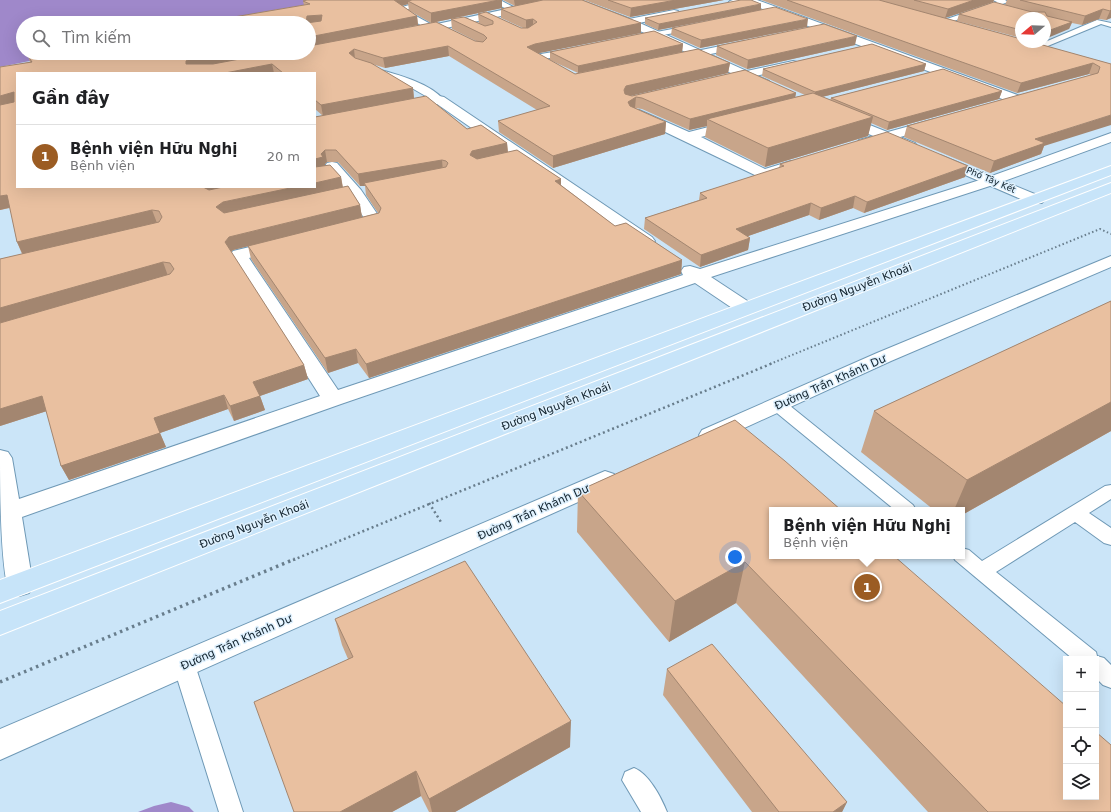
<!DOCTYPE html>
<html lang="vi">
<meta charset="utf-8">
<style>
body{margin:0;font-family:"DejaVu Sans",sans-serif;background:#f6f6f6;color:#202124}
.controls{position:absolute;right:12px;bottom:12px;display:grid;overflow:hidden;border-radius:0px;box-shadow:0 4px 16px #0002}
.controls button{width:36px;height:36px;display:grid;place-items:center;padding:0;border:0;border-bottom:1px solid #e0e0e0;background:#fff;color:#202124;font:20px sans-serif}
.compass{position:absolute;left:1015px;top:12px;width:36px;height:36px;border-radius:50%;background:#fff;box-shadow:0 4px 16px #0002;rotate:251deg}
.you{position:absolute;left:735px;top:557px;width:14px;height:14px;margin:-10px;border:3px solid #fff;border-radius:50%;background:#1a73e8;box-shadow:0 0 0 6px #1a73e833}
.badge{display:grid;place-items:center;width:26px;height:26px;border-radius:50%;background:#9b5c23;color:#fff;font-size:13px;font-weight:700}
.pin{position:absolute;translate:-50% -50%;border:2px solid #fff;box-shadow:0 1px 4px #0006}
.popup{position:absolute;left:769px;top:507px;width:196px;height:52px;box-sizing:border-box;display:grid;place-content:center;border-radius:0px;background:#fff;filter:drop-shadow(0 1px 3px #0005);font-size:13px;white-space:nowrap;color:#757577}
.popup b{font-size:15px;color:#202124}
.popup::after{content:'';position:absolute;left:50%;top:100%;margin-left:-8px;border:8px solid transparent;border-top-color:#fff}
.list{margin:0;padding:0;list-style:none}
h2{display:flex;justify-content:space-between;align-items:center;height:52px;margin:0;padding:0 16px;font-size:17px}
h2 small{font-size:13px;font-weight:400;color:#757577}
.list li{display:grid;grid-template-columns:26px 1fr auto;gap:12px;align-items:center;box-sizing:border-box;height:64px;padding:0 16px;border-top:1px solid #e0e0e0}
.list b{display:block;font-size:15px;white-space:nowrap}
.list p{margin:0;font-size:13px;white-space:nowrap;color:#757577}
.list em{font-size:13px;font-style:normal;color:#757577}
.icon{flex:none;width:22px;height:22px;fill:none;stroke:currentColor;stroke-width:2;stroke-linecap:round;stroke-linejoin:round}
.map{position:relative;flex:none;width:1111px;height:812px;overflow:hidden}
.search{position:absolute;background:#fff;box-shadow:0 4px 16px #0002;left:16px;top:16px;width:300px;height:44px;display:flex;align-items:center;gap:10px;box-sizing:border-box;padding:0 14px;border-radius:22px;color:#757577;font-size:15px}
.panel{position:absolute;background:#fff;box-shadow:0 4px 16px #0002;left:16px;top:72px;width:300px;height:116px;border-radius:0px}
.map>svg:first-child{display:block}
.water{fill:#9f88ca}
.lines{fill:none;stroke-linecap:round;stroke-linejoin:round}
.lane-casing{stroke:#6f99b6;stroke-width:2}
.street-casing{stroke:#6f99b6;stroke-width:2}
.secondary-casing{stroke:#6f99b6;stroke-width:2}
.primary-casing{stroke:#fff;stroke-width:2}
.path-far2{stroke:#687d8c;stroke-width:2;stroke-dasharray:1.5 2.5;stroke-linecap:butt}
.path-far1{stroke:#687d8c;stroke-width:2.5;stroke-dasharray:2 3;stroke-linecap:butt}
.path{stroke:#687d8c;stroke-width:3.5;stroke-dasharray:2.5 4;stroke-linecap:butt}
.lane{fill:#fff;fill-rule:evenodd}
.street{fill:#fff;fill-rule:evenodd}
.secondary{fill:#fff;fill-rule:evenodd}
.primary{fill:#c7e4f9;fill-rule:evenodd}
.wall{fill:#c8a58a;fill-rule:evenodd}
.shaded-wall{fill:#a38670}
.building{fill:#e9c0a0;stroke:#a38670;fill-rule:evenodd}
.labels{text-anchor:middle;stroke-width:3;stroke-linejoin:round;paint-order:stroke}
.far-street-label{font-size:9px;fill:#10212c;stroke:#dff1fe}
.street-label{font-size:11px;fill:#10212c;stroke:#dff1fe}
</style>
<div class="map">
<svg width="1111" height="812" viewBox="0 0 1111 812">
<rect width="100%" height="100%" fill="#cbe5f8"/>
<path class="water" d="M0 0H346L226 23H23V53H69L0 67Z
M171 802 189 807 194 812H138L154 806Z"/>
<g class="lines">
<defs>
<path id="lane" d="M427 0H440L405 10 436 27V31H430L395 9Z
M490 0H500L519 10 512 12Z
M993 0H1005L1008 2 945 24 938 22 997 2Z
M1097 20 1111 23V27L1101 24 1038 50 1031 48Z
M693 25H696V29L641 39 637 37 641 35Z
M571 49 575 51 574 53 535 61 531 58 535 55Z
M228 53H236L245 64 244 66H238Z
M370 67C392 73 429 82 444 100L439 103 436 102 403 83 367 72 366 70Z
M778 400 784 401 913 505 916 510H895L772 409 770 405 772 401Z
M1111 485V499L1089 513 1111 528V545L1104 543 1075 522 996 572 1096 652 1097 656 1104 658 1111 665V688L1103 685 1096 678V659H1073L955 560 953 556H962V548L969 550 982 561 1105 486Z
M184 656 192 658 195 665 243 812H219L173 665 176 658Z
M634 768C649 774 661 797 667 812H641L622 780 625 772Z"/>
<path id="street" d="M733 0H757L1023 97 1024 100 1023 103H1013L747 3 730 5 728 3 730 1Z
M674 10 678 11 679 13 678 15 629 25 624 22 629 19Z
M745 41 751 44 749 46 677 61 671 58 677 55Z
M793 61 797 62 799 64 797 66 723 84 717 80 719 77Z
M439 96 444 97 652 237 655 241 652 245 646 246 640 245 437 104 403 111 397 107 398 104Z
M639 110 689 132 736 120 741 121 743 124 741 127 701 137 765 169 791 161 796 162 798 165 796 168 764 178 759 177 634 117 632 114 634 111Z
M935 119 940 120 942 123 940 126 864 147 859 146 857 143 859 140Z
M1111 133V142L996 184 711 277 752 304 755 308 752 312 745 314 738 312 695 283 341 404 22 517 33 585 29 593 19 596 9 593C0 563 0 485 0 450L8 452 12 458 19 499 320 396 230 255 233 251 278 240 284 241 287 245 284 249 249 258 338 390 683 275 681 271 684 267 690 266 700 269 986 178Z
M332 162 337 163 361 190 382 221 380 224 352 231 346 230 344 226 346 222 364 218 350 195 325 166 327 163Z"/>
<path id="secondary" d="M566 0H580L633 20 769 81 771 84 769 87H761L625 24Z
M529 4 534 7 533 9 414 35 409 32 414 29Z
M842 114 915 143 917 146 915 149H905L837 121 835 118 837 115Z
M940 155 1042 197 1044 200 1042 203H1030L935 162 933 159 935 156Z
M1111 256V267L891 361 718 440 710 443 702 440 699 435 702 430 877 353Z
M605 471 614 474 617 480 614 486 0 760V729Z"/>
<path id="primary" d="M1111 166V175L0 603V580Z
M1111 183V193L0 635V611Z"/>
</defs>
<use href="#lane" class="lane-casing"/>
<use href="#street" class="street-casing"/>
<use href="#secondary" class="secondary-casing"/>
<use href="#primary" class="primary-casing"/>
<path class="path-far2" d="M770 364 1100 229 1111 234"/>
<path class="path-far1" d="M429 503 441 522
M293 560 773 363"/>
<path class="path" d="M0 682 295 559"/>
<use href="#lane" class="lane"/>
<use href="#street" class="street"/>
<use href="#secondary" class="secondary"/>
<use href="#primary" class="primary"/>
</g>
<path class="wall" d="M307 0H502V8L431 23 410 11 417 16 418 25 395 30 436 22 475 41 478 42 452 29 451 19 464 17 482 24 479 23 478 14 486 12 521 28H523L501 18V9L515 6 503 0H582L641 23V33L537 53 575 74 578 73 550 60V52L654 31 683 44 682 52 633 62 698 49 730 63 728 73 631 95 632 96 745 70 796 93 795 97 805 95 762 76 763 69 872 44 926 64 924 71 822 97 830 100 831 98 943 69 1002 91 999 99 887 130 871 123 868 136 765 167 705 137 707 126 689 130 642 109 635 108 666 122 665 134 553 168 499 132 498 121 537 110 449 56 385 68 372 64 413 88 414 99 426 96 467 129 481 125 507 143 508 152 517 150 561 179V185L615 226 626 223 682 260 681 274 369 378 358 363 328 373 251 259 248 246 251 245 233 250 231 252 304 365 308 379 260 396 265 410 234 421 228 409 160 433 166 447 69 480 61 466 47 411 0 426V259L22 254 17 242 10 208 0 210V67L30 62 28 56 49 53H230L232 61 242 59 237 53H309V23H223L222 19 304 5 303 1ZM408 4 409 10 402 6ZM17 73H315V109L323 116 315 117V187H17ZM327 162H338L360 186H365L366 195 378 213 362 217 360 205 348 186 343 187 341 177 330 165 325 166V164Z
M584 0H724L630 17Z
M761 0H994L993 2 945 18 1111 64 1044 146 1041 154 990 173 904 137 907 126 1091 75 1089 74 1017 93Z
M1007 0H1111V18L1106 20 1099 19 1082 25 1072 23 1069 29 1021 18V38L957 21 959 14 1005 5Z
M761 10 658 30 645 24V18Z
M807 27 700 48 671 35 672 28Z
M855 45 747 69 716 55 717 46Z
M780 164 965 177 864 213 853 208 819 220 809 215 748 236 750 238 748 250 700 267 644 229 645 218 699 200 700 193 779 168Z
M1111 301V431L962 515V510H934L861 452 874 411Z
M735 420 1111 812H928L736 603 669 642 577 532 578 491Z
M335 619 570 747 455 812H429L421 796 392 812H294L348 659 342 645Z
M667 669 847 802 842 812H752L663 695Z"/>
<path class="shaded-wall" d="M393 0H422L408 1V4L394 8Z
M499 0H502V8L431 23V13Z
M514 0H544L515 6Z
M676 0H724L630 17 631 8Z
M974 0H994L993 2 945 18 948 9Z
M761 4V10L658 30 659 24Z
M1103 9 1099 19 1082 25 1085 16Z
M1111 10V18L1106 20 1110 11Z
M322 15 323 24 306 23 307 16Z
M417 16 418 25 309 47V37Z
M533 19V29H526V20Z
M808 19 807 27 700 48 701 40Z
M1072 22 1069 29 1045 39V32Z
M641 23V33L535 54 527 47 535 44Z
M857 36 855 45 747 69 748 60Z
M683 44 682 52 578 73V66Z
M448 46 449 56 385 68 383 58Z
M354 49 355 59 349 53Z
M218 53H230L232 61 196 68 186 64V61L193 57Z
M242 53H277L243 59Z
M730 63 728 73 626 97 624 90 626 86Z
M1093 63 1089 74 1017 93 1021 83Z
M272 64 274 73H225Z
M926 64 924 71 814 99 815 92Z
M413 88 414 99 323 116 321 105Z
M1002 91 999 99 887 130 889 122Z
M14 92 17 101 0 108V96Z
M796 93 794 104 707 119V126L689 130 690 119Z
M636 97 635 108 628 113V102Z
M1111 115V125L1044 146 1041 154 990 173 994 161 1035 139Z
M873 117 868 136 765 167 768 148Z
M666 122 665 134 553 168V156Z
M507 143 508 155 471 167 470 155 472 151Z
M325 150 327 162 325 164 326 169 315 172V159L321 154Z
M442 160 443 172 364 183 365 186H360L358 174Z
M968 166 965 177 864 213 867 202Z
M341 177 343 190 220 220 216 207 223 202 295 187H315V183Z
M561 179V191L555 181Z
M201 187H240L208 195Z
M7 195 12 207 0 210V196Z
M855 196 853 208 819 220 821 208Z
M811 203 809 215 734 241 736 229Z
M360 205 362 218 233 250 228 255 225 242 229 237Z
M152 210 157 223 23 255 17 242Z
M750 238 748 250 700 267 701 255Z
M682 260 681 274 369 378 366 364Z
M163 262 168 276 0 323V308Z
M356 349 358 363 328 373 325 358Z
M304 365 308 379 257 397 253 382Z
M224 395 228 409 160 433 166 447 69 480 61 466 154 418Z
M42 396 50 410 0 426V409Z
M260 396 265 410 234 421 230 406Z
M1111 402V431L962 515V510H954L967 480Z
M745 562 736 603 669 642 675 601Z
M571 721 570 747 455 812H432L429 799Z
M416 771 421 796 392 812H340Z
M847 802 842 812H833Z"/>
<path class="building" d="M307 0H394L417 16 309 37V23H226H227L222 19 310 4 303 1ZM322 15 321 21 306 23 307 16Z
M412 0H499L431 13 408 1Z
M543 0H582L641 23 535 44 527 47 575 74 698 49 730 63 626 86 624 90 625 94 632 96 745 70 796 93 690 119 642 98 636 97 628 102 630 106 666 122 553 156 498 121 550 106 448 46 383 58 354 49 349 53 355 58 371 63 413 88 321 105 315 100V73H283L272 64 225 73H17V187H203L209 190 223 187H295L223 202 216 207 224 213 348 186 360 205 229 237 225 242 304 365 253 382 260 396 230 406 224 395 154 418 160 433 61 466 42 396 0 409V323L170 274 174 269 170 263 163 262 0 308V259L159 222 162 217 159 211 152 210 17 242 7 195 0 196V105L14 102V92L0 96V67L32 62 28 56 49 53H218L193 57 186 61V64H213L272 53H309V46L436 22 475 41 483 42 487 38 484 35 451 19 464 17 485 26 493 24V21L478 14 486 12 521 28H528L537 22 533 19 526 20 501 9Z
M608 0H676L631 8Z
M741 0H751L761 4 659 24 645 18Z
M787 0H879L1021 39V42H1032L1111 64V115L1035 139 1045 143 994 161 907 126 1098 73 1100 67 1093 63 1021 83Z
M914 0H974L948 9Z
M1020 0H1111V10L1110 11 1103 9 1085 16Z
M994 2 1032 12H1045L1047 16 1072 22 1045 32V18H1021V30L959 14Z
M775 7 808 19 701 40 672 28Z
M824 24 857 36 748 60 717 46Z
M654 31 683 44 578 66 550 52Z
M872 44 926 64 815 92 763 69Z
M943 69 1002 91 889 122 831 98Z
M813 93 873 117 768 148 707 119Z
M426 96 467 129 481 125 507 143 472 151 470 155 477 159 517 150 561 179 555 181 615 226 626 223 682 260 366 364 356 349 325 358 248 246 379 213 381 208 364 183 446 167 448 163 446 161 442 160 358 174 336 150H325L321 154 323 157 315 159V117Z
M887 132 968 166 867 202 855 196 821 208 811 203 736 229 750 238 701 255 645 218 707 198 700 193 784 166 780 164Z
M330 165 341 177 315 183V167Z
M1111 301V402L967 480 874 411Z
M735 420 785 461 841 510H772V556H894L1066 706V797H1096V732L1111 745V812H988L745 562 675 601 578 491Z
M465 561 571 721 429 799 416 771 340 812H294L254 702 353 657 335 619Z
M712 644 847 802 833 812H779L667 669Z"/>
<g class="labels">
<g class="far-street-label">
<text transform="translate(991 180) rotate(23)" y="3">Phố Tây Kết</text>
</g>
<g class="street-label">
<text transform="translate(857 287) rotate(-21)" y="4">Đường Nguyễn Khoái</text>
<text transform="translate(830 382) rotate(-24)" y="4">Đường Trần Khánh Dư</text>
<text transform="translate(556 406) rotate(-21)" y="4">Đường Nguyễn Khoái</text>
<text transform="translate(533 512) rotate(-24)" y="4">Đường Trần Khánh Dư</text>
<text transform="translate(254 524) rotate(-21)" y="4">Đường Nguyễn Khoái</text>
<text transform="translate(236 642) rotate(-24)" y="4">Đường Trần Khánh Dư</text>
</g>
</g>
</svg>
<div class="controls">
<button>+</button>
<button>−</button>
<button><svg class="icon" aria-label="locate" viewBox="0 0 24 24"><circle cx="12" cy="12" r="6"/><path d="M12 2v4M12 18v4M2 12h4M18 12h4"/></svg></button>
<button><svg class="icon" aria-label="layers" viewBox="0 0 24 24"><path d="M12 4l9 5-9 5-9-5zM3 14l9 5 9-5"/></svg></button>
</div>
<svg class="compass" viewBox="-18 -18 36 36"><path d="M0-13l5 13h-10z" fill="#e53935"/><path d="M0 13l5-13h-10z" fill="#757577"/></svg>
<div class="you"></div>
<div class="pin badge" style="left:867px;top:587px">1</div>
<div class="popup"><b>Bệnh viện Hữu Nghị</b>Bệnh viện</div>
<div class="search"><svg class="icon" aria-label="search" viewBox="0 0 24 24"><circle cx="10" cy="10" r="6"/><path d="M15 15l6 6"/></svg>Tìm kiếm</div>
<section class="panel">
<h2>Gần đây<small></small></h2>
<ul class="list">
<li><span class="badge">1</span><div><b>Bệnh viện Hữu Nghị</b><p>Bệnh viện</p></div><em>20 m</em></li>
</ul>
</section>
</div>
